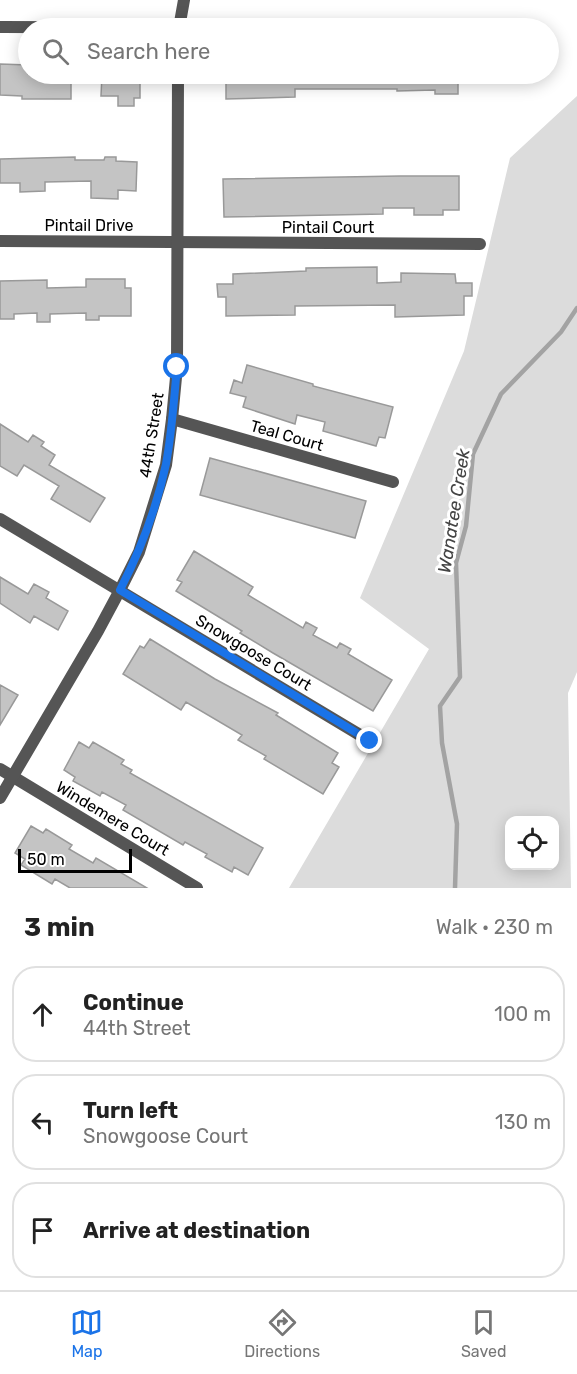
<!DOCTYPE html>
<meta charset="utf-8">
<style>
body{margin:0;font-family:Rubik,sans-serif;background:#f2f2f2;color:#222}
.controls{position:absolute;right:18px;bottom:18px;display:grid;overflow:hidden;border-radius:12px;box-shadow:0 3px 15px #0003}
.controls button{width:54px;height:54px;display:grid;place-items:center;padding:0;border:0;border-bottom:2px solid #e0e0e0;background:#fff;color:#222;font:30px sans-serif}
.scale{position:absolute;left:18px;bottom:15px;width:114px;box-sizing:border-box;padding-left:6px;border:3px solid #000;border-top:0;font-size:16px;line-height:21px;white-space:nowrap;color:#000;-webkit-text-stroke:4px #fff;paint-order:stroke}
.stop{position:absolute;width:18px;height:18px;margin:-14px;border:4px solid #1a73e8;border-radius:50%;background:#fff}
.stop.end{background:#1a73e8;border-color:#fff;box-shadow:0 2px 6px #0008}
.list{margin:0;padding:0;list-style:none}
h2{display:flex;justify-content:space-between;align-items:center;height:78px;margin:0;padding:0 24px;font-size:26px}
h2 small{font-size:20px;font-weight:400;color:#767676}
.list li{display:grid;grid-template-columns:39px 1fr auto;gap:18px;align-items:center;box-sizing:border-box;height:96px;margin:0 12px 12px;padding:0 12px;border:2px solid #e0e0e0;border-radius:24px}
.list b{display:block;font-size:22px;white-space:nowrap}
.list p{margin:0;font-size:20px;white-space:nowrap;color:#767676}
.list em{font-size:20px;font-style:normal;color:#767676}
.icon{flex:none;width:33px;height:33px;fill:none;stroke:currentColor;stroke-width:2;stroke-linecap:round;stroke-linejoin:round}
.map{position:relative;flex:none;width:577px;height:888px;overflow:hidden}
.search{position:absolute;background:#fff;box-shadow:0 3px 15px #0003;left:18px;right:18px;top:18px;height:66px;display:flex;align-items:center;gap:15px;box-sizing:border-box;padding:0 21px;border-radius:33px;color:#767676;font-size:22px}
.sheet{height:402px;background:#fff}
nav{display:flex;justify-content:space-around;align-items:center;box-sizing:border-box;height:84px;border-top:2px solid #e0e0e0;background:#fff;font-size:16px;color:#767676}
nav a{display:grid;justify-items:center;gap:3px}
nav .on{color:#1a73e8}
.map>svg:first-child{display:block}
.green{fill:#dcdcdc;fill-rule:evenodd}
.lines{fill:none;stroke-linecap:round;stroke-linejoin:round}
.stream{stroke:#a3a3a3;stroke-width:4.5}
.building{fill:#c4c4c4;stroke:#999;stroke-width:1.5}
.minor{stroke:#555;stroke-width:12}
.tertiary{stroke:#555;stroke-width:12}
.route{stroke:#1a73e8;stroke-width:8}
.labels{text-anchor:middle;stroke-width:6;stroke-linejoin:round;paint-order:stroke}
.street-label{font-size:16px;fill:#000;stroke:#fff}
.water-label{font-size:18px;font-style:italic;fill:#444;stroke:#fff}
</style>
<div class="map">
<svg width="577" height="888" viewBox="0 0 577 888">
<rect width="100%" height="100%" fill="#fff"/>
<path class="green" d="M577 96V672L568 693 571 888H289L429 649 360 598 464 351 510 158ZM510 820H554V866H510Z"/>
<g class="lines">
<path class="stream" d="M455 888 457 824 442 743 440 706 460 677 456 563 466 526 473 454 501 394 561 332 577 308"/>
</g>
<path class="building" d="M0 64 28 65V74H71V99H22V96L0 95Z
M102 74H140V98H134V106H118V96H101Z
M226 74H458V94H435V90L397 91V89H295V97L226 99Z
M75 157V160H104L105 157H116V161L137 162 136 191 118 190V199L91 198V181L45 182V191L20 192V183H0V159Z
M400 176H459V210H443V215H414V208H383V214L224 217 223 179Z
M377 267V283L401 282V273L455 274 456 283H472V296H464V315L395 317V305L295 306V315L226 316V297H218L217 284H233V274L306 271V268Z
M86 279H125V288H131V316H99V320H86V313L50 314V322H37V313L14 314V319H0V281L47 280V288L86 287Z
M247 365 313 384V386L393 407 385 438 379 437 376 446 323 431 325 422 297 415 295 424 243 407 246 397 230 393 234 380 242 383Z
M0 424 28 442 33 435 44 442 41 446 55 455 49 465 105 498 90 522 51 499 59 486 24 465 17 476 0 466Z
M210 458 366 501 355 538 200 495Z
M194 551 253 587 248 595 303 628 306 622 317 628 313 635 337 648 340 643 351 649 348 654 392 680 373 711 273 653 240 633 242 631 176 591 182 582 177 580Z
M0 577 28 594 34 584 49 592 46 598 68 611 58 630 34 616 30 623 0 603Z
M150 639 215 679 278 713 276 715 338 753 332 763 339 767 323 794 264 759 266 756 238 740 242 735 186 702 181 710 123 674 140 646 144 648Z
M0 685 18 695 0 725Z
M79 742 89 748 93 742 124 760 121 764 132 770 130 773 263 848 248 875 234 867 232 872 205 857 207 854 185 842 183 845 123 810 126 805 102 792 100 796 73 781 75 777 64 770Z
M31 826 43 833 46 829 72 845 69 849 93 863 96 858 147 888H70L55 879 52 884 21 865 25 859 15 853Z"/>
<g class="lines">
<path class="minor" d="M0 27 333 28
M0 241 480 244
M172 419 393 482
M0 519 370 741
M0 769 197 888"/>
<path class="tertiary" d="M179 28 184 0
M0 798 98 631 120 590 139 552 166 465 172 419 177 367 178 74"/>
</g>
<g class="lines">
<path class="route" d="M177 367C174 399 172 432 166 464 157 507 140 551 120 590L370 741"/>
</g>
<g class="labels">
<g class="street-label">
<text x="89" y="231">Pintail Drive</text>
<text x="328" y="233">Pintail Court</text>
<text transform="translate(151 435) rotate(-81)" y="6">44th Street</text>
<text transform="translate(287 435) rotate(16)" y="6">Teal Court</text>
<text transform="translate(254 652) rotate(31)" y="6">Snowgoose Court</text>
<text transform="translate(113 818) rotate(31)" y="6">Windemere Court</text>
</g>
<g class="water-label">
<text transform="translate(454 511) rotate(-81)" y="6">Wanatee Creek</text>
</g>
</g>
</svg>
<div class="controls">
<button><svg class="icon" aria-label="locate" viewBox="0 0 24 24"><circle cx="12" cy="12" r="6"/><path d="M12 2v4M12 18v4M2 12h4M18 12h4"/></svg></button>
</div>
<div class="scale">50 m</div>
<div class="stop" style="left:177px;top:367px"></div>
<div class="stop end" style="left:370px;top:741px"></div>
<div class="search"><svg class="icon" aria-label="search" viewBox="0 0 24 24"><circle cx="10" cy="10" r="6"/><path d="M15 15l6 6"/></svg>Search here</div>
</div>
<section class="sheet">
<h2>3 min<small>Walk · 230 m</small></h2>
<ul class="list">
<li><svg class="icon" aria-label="ahead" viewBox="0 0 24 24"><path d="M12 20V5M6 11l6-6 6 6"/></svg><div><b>Continue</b><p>44th Street</p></div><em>100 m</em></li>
<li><svg class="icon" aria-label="left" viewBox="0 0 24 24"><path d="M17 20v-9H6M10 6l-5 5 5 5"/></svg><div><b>Turn left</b><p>Snowgoose Court</p></div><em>130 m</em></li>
<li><svg class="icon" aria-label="arrive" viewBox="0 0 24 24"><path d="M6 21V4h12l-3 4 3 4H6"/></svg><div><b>Arrive at destination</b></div></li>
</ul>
</section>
<nav>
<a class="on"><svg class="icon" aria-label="map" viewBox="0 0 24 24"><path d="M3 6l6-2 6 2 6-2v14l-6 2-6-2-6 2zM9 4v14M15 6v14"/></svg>Map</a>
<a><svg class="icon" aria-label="directions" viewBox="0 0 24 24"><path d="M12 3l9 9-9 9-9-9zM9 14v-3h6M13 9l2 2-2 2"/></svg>Directions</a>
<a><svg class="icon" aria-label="saved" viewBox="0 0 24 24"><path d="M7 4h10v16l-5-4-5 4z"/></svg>Saved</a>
</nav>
